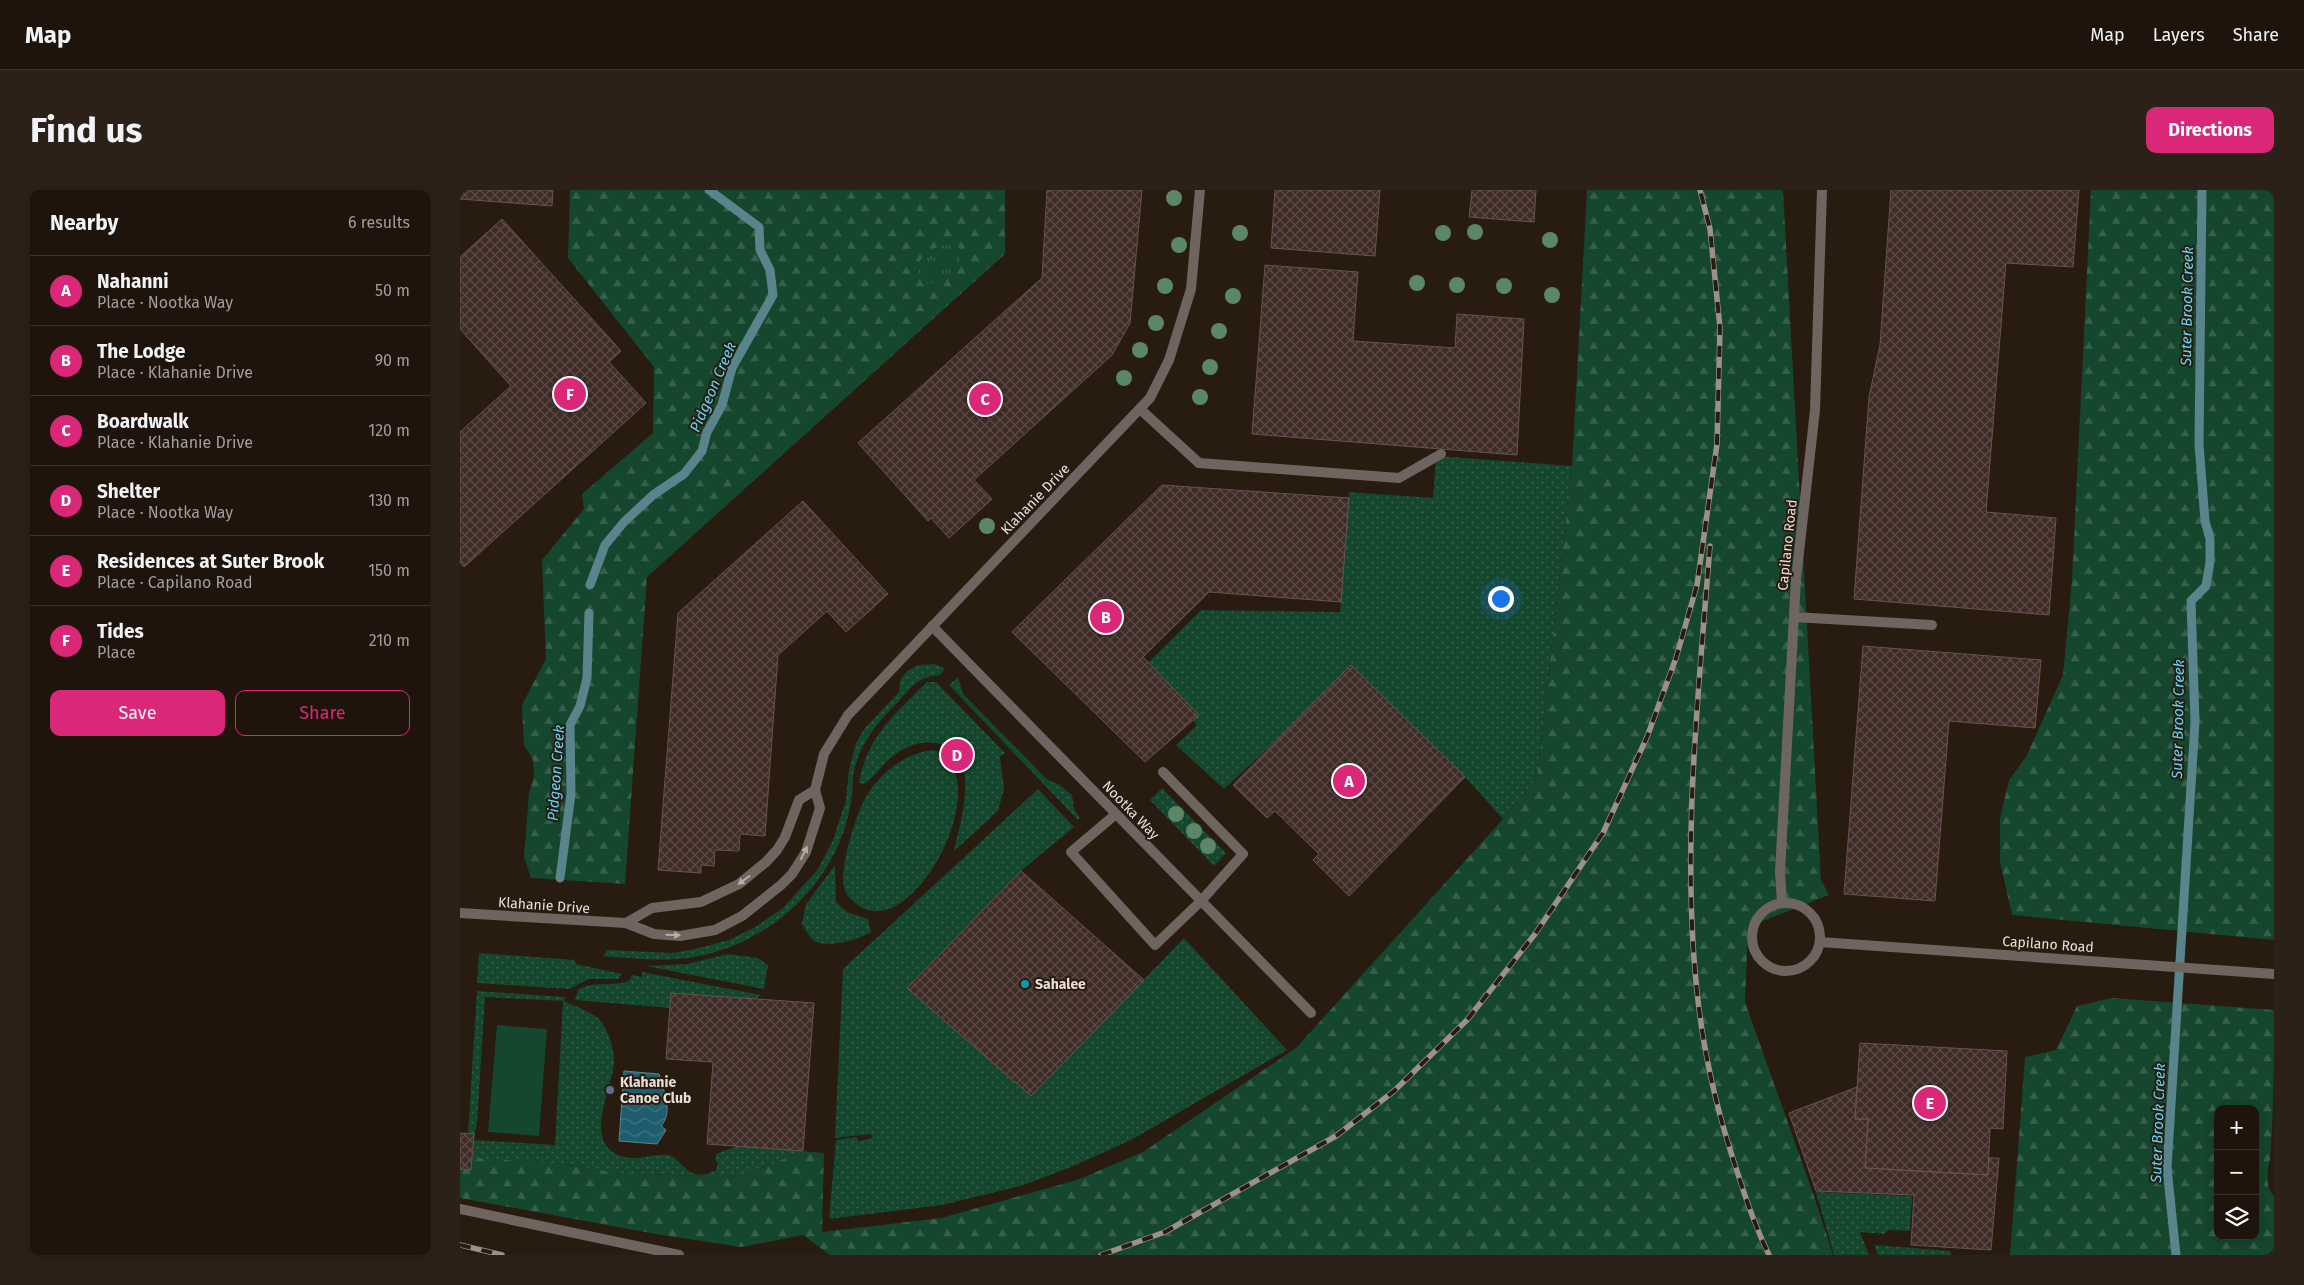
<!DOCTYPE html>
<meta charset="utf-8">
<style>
body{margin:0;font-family:"Fira Sans",sans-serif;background:#2b2119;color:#f1f3f6}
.controls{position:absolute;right:15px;bottom:15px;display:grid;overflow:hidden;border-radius:10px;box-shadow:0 2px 12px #0003}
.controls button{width:45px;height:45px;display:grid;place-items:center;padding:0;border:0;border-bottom:1px solid #3c332c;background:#1e140b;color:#f1f3f6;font:25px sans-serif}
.you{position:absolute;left:1040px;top:408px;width:18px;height:18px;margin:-12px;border:4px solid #fff;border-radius:50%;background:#1a73e8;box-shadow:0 0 0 8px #1a73e833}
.badge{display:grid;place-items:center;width:32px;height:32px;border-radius:50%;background:#db2777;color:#fff;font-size:16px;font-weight:700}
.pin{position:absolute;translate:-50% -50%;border:2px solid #fff;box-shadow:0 1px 5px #0006}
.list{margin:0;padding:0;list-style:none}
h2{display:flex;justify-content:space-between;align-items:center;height:65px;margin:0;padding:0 20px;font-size:21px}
h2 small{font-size:16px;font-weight:400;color:#a19e9d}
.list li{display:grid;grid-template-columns:32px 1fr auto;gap:15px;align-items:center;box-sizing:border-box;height:70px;padding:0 20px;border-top:1px solid #3c332c}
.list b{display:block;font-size:19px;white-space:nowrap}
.list p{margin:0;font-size:16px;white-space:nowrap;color:#a19e9d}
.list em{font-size:16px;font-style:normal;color:#a19e9d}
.actions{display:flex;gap:10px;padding:15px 20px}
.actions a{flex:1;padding:11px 0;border:1px solid #db2777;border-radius:10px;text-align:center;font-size:18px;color:#db2777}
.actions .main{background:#db2777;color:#fff}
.icon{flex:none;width:28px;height:28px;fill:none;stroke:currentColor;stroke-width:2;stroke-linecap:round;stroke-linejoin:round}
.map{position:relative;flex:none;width:1814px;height:1065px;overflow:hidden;border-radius:10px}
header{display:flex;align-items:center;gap:30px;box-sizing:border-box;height:70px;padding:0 25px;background:#1e140b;border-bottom:1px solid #3c332c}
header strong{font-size:24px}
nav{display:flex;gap:28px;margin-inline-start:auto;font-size:18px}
.intro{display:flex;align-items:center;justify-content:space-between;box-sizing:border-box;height:120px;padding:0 30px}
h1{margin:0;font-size:35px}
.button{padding:12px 22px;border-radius:10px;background:#db2777;color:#fff;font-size:18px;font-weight:700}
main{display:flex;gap:30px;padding:0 30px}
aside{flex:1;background:#1e140b;border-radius:10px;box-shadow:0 2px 12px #0003}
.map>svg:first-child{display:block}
.grass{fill:url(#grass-dots);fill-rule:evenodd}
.forest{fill:url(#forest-firs);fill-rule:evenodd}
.park{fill:url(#park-tufts)}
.pitch{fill:#15462e}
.water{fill:url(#water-waves);stroke:#5a848c}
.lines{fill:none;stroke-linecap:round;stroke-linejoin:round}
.stream{stroke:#5a848c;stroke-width:9}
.building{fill:url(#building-cross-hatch);stroke:#68534e}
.lane{stroke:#6e6560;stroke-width:10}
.street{stroke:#6e6560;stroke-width:10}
.rail-casing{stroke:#9b9187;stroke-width:5.5}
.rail{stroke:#281b0f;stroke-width:4;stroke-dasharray:11;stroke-linecap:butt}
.tree{fill:#5b8766}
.oneway{fill:#b7aea7}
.culture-dot{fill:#0f9aa8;stroke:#281b0f;stroke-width:2}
.service-dot{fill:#5c6f8a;stroke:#281b0f;stroke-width:2}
.labels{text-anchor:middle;stroke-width:4;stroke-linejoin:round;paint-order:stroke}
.street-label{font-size:14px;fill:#e7ded6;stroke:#281b0f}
.poi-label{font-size:14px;font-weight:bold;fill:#e7ded6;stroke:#281b0f;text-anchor:start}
.water-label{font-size:15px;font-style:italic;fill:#5fd5f6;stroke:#281b0f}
</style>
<header>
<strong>Map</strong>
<nav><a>Map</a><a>Layers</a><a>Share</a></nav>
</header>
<div class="intro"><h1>Find us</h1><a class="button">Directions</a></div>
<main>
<aside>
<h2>Nearby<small>6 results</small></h2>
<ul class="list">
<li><span class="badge">A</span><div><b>Nahanni</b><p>Place · Nootka Way</p></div><em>50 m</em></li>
<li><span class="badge">B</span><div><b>The Lodge</b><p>Place · Klahanie Drive</p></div><em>90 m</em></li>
<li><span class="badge">C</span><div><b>Boardwalk</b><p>Place · Klahanie Drive</p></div><em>120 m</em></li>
<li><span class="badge">D</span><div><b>Shelter</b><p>Place · Nootka Way</p></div><em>130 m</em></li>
<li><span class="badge">E</span><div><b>Residences at Suter Brook</b><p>Place · Capilano Road</p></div><em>150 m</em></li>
<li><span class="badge">F</span><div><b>Tides</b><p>Place</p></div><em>210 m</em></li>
</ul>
<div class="actions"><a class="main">Save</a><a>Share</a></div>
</aside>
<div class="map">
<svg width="1814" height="1065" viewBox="0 0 1814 1065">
<defs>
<pattern id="grass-dots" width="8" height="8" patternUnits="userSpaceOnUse" patternTransform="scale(1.25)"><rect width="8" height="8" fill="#15462e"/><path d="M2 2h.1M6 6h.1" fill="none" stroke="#37604c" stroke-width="1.8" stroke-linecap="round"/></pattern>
<pattern id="forest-firs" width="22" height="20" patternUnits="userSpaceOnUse" patternTransform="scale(1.25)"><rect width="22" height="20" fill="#15462e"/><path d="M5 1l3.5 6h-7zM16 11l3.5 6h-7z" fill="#37604c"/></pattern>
<pattern id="park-tufts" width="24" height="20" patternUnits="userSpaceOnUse" patternTransform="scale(1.25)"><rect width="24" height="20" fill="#15462e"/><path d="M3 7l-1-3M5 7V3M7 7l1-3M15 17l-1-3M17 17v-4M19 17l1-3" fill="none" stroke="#37604c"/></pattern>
<pattern id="water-waves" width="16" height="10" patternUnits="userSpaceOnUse" patternTransform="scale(1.25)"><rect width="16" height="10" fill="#1e5d6d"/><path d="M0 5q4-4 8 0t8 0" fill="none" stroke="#3f7481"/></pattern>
<pattern id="building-cross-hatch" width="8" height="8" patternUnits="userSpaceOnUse" patternTransform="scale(1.25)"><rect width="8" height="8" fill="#3f2c27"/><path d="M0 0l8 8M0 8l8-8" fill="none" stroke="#5b4a46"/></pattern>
</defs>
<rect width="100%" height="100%" fill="#281b0f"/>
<path class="grass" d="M976 266 1112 276 1077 588 1043 629 1005 587 893 479 764 599 716 555 737 535 685 476 741 420 880 422 889 302 973 308Z
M474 474 485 478 480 485C457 487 453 496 438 512 416 534 399 554 393 585 392 591 393 598 392 604 391 615 388 627 385 637 364 706 298 759 227 768 199 772 171 768 143 766L147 760 213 763 235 759 269 750 295 737 323 718 358 679 373 650 386 610 389 580 396 553 404 539 439 502 440 490 447 481 458 475Z
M498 487 503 504 588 590 600 595 612 605 614 619 620 628 618 630 489 495Z
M467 492H476L545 563 540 567 544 599 538 621 494 661C500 633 522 566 480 554 465 550 451 554 437 563 424 571 417 586 404 594L399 593C407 546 435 524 467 492Z
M474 560C542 586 450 763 394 712 391 710 386 704 385 700 377 682 397 621 407 605 421 582 447 562 474 560Z
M702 598 766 663 754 676 690 610Z
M578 599 614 637 561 681 447 798 571 906 724 748 827 860 671 950 611 977 564 995 482 1015 369 1029 376 950 396 947 399 951 412 948 411 944 375 948 383 779Z
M375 675 376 712 387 722 408 729 411 742C399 749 366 760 353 750 349 746 345 739 342 734L346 714Z
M19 763 115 770 116 774 162 784 158 789H129L109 799 17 793Z
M268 764 298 768 308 775 304 799 186 776 227 774Z
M182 782 301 805 296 809 211 804 210 818 115 810 118 800C134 790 153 797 169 791L172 785 182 787Z
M17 801 105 807 104 811C114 816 129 821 138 828 148 838 155 860 154 874 152 899 122 953 161 966 178 972 192 963 207 965 224 967 226 996 256 980L258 974 255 969 256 964 277 956 343 961 280 987 154 983 106 974 12 969 14 944H8ZM25 807 103 811 95 955 14 950 17 932Z
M1356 1002 1452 1006 1450 1041 1428 1040 1425 1044 1400 1042 1409 1065H1374Z
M1414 1055 1491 1061V1065H1418Z"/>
<path class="forest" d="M110 0H545V64L187 387 165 694 71 688 64 667 69 603 74 587 73 570 64 555 62 515 86 469 82 370 124 319 122 304 193 243 194 177 108 68Z
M1127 0H1323L1361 690 1369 705 1288 737 1285 812 1354 1006 1373 1065H370L343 1045 281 1057 196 1044 0 1008V967L106 974 156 983 280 987 343 961 364 963 362 1042 481 1028 617 990 683 962 836 858 1043 629 1077 588 1112 276Z
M1631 0H1814V750L1552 725 1540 672V628L1549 590 1566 567 1603 485 1612 390Z
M1652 808 1814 820C1814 869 1814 921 1810 969 1807 980 1805 998 1814 1006V1065H1550L1565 867 1596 860 1617 816ZM1758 919H1795V1046H1758Z"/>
<path class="park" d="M492 54 500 58 499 78C487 87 477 95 462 94 452 69 466 56 492 54Z"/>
<path class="pitch" d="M37 835 87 839 79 946 28 942Z"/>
<path class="water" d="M164 881 199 884C203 900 214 921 201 936L206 940 197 954 159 951Z"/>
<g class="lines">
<path class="stream" d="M130 395 145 355 164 332 193 305 224 284 242 261 247 242 262 215 272 178 313 105 310 80 300 60 299 37 249 0
M100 688 111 604 110 535 120 516 127 488 129 423
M1716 1065 1707 978 1735 532 1731 411 1746 396 1750 372V349L1745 331 1739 254 1742 0"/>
</g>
<path class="building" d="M0 0H93L92 16 0 9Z
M587 0H682L670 133 652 165 514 290 532 309 489 348 471 328 468 331 398 253 582 88Z
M815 0H920L915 66 811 58Z
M1012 0H1076L1074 32 1009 27Z
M1431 0H1619L1613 77 1546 73 1526 322 1596 328 1589 425 1394 409 1409 207 1420 155Z
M42 29 161 161 149 172 186 213 4 377 0 372V242L51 196 0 139V67Z
M805 75 898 82 893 151 995 158 997 124 1064 129 1057 265 792 244Z
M702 295 889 308 881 412 749 402 683 467 739 525 685 572 552 442Z
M343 311 428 404 386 442 367 421 318 465 305 646 280 644 279 661 255 660 254 676 241 675V683L198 680 218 423Z
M1403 456 1581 470 1575 538 1489 531 1475 711 1384 704Z
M891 475 1005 587 889 706 853 670 859 664 815 621 807 628 773 595Z
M496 548 513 566 490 582 478 569Z
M561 681 684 790 571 906 447 798Z
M211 803 354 813 343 961 247 954 253 872 206 869Z
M1400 853 1547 861 1543 939 1530 938 1528 985 1405 978 1408 929H1395Z
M1397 897 1395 929H1408L1405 978 1528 985 1529 968H1539L1531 1060 1451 1055 1454 1005 1356 1001 1329 923Z
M0 943 14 944 11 980 0 979Z"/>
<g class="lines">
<path class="lane" d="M680 219 739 273 939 288 981 264
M1334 427 1472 435
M656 624 611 662 695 755 741 711 783 664 703 582
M0 1019 219 1065"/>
<path class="street" d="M472 436 851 823
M1322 713 1320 682 1336 389 1355 220 1362 0
M1292 747a34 34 0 1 1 68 0a34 34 0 1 1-68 0Z
M0 723 166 733 194 744 220 746 255 740 282 726 321 695 332 684 346 662 360 618 355 600 364 564 388 525 690 208 709 170 731 99 740 0
M166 733 192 718 241 712 279 694 306 672 317 660 325 647 339 610 355 600
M1360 752 1814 784"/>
<defs>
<path id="rail" d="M1250 356C1238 508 1220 667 1239 819 1246 874 1259 928 1277 981 1286 1010 1296 1038 1309 1065
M0 1055 42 1065
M641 1065 705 1042 876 946 934 901 1007 830 1075 744 1143 643 1187 547 1216 468 1237 395 1257 254 1260 138 1250 39 1240 0"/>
</defs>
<use href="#rail" class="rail-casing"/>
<use href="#rail" class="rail"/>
</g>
<g class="tree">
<circle cx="714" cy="8" r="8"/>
<circle cx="1015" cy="42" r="8"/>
<circle cx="780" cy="43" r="8"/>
<circle cx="983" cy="43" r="8"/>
<circle cx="1090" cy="50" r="8"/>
<circle cx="719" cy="55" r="8"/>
<circle cx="957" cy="93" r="8"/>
<circle cx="997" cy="95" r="8"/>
<circle cx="705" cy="96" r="8"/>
<circle cx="1044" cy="96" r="8"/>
<circle cx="1092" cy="105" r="8"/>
<circle cx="773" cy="106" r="8"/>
<circle cx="696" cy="133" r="8"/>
<circle cx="759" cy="141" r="8"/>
<circle cx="680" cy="160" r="8"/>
<circle cx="750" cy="177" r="8"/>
<circle cx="664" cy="188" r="8"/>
<circle cx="740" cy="207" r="8"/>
<circle cx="527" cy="336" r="8"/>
<circle cx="716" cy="624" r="8"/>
<circle cx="734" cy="641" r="8"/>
<circle cx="748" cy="656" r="8"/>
</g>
<defs><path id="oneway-solid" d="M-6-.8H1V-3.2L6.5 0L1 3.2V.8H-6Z" transform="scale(1.25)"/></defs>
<g class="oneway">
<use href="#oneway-solid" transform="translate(344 663) rotate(-63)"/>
<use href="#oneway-solid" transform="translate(284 690) rotate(144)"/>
<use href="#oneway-solid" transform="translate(213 745) rotate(2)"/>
</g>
<circle class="culture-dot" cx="565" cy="794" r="5"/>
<circle class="service-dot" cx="150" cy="900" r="5"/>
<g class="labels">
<g class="street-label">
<text transform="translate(575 309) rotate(-46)" y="5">Klahanie Drive</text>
<text transform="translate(1327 355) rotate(-84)" y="5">Capilano Road</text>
<text transform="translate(671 620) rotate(46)" y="5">Nootka Way</text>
<text transform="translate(84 715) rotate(4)" y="5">Klahanie Drive</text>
<text transform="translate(1588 754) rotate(4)" y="5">Capilano Road</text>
</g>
<g class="poi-label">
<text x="575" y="799">Sahalee</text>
<text x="160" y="897">Klahanie<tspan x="160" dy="16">Canoe Club</tspan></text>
</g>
<g class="water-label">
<text transform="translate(1727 116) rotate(-89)" y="5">Suter Brook Creek</text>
<text transform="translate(253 197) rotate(-67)" y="5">Pidgeon Creek</text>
<text transform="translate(1718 529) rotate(-89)" y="5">Suter Brook Creek</text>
<text transform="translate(96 583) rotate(-86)" y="5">Pidgeon Creek</text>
<text transform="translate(1698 933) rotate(-88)" y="5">Suter Brook Creek</text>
</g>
</g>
</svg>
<div class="controls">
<button>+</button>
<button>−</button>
<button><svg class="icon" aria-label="layers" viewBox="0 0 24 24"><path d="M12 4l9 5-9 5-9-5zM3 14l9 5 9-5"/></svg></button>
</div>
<div class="you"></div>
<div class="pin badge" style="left:889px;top:591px">A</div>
<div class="pin badge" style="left:646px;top:427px">B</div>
<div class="pin badge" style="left:525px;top:209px">C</div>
<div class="pin badge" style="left:497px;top:565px">D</div>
<div class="pin badge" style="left:1470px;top:913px">E</div>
<div class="pin badge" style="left:110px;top:204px">F</div>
</div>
</main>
